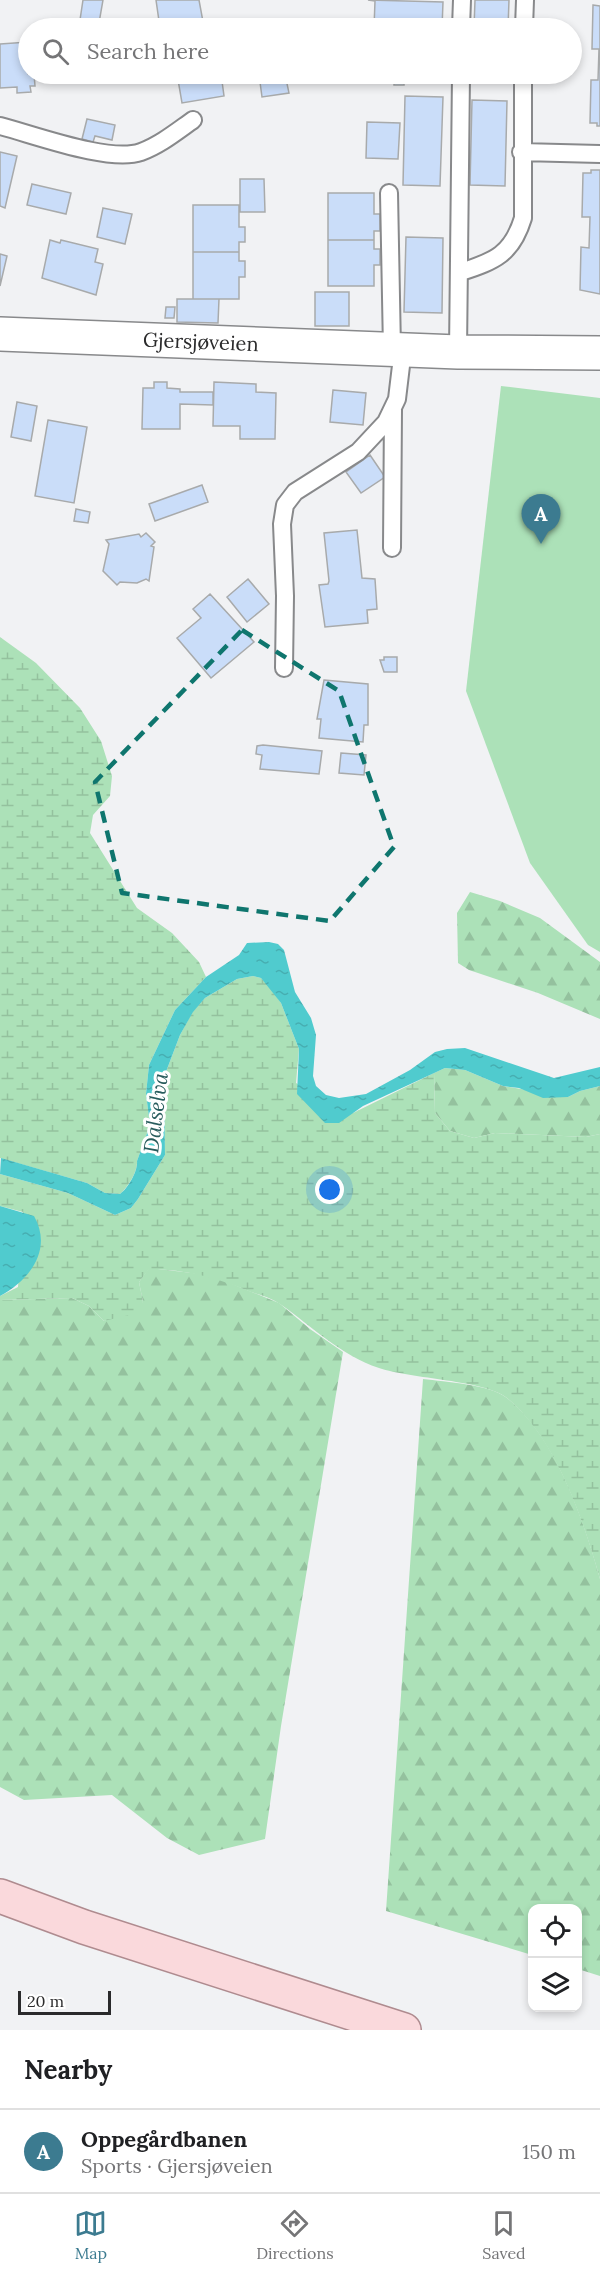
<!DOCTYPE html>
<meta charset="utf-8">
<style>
body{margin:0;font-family:Lora,serif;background:#f6f6f6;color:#202124}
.controls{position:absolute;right:18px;bottom:18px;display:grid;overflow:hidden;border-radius:12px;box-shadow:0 3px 9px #0003}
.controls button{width:54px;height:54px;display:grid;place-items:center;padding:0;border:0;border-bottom:2px solid #e0e0e0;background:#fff;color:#202124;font:30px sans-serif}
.scale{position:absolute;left:18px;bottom:15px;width:93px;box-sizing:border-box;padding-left:6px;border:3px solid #2a2a2b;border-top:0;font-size:16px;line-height:21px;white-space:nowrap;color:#2a2a2b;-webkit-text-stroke:4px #fff;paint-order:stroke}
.you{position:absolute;left:330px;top:1190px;width:21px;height:21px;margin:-15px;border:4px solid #fff;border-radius:50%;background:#1a73e8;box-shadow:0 0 0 9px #1a73e833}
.badge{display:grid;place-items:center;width:39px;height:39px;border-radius:50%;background:#3c7b90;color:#fff;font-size:20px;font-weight:700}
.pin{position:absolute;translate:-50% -50px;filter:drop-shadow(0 2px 3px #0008)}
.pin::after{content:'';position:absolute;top:32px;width:21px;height:18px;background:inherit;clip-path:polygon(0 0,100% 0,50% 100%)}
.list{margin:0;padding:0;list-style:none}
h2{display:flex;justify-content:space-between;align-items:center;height:78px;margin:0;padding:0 24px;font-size:26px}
h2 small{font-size:20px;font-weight:400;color:#757577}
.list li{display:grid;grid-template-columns:39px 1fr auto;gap:18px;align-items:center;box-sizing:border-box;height:84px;padding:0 24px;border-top:2px solid #e0e0e0}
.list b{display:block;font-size:22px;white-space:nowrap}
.list p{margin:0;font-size:20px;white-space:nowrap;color:#757577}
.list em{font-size:20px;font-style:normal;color:#757577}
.icon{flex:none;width:33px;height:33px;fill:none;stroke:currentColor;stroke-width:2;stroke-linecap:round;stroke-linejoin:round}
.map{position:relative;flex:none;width:600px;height:2030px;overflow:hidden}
.search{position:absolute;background:#fff;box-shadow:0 3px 9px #0003;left:18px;right:18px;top:18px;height:66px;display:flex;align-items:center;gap:15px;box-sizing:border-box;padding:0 21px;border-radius:33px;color:#757577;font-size:22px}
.sheet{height:162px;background:#fff}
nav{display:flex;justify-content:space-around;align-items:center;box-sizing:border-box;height:84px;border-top:2px solid #e0e0e0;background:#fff;font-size:16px;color:#757577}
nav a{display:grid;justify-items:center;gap:3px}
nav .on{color:#3c7b90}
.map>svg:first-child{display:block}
.grass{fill:#ace1b8}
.forest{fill:url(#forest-firs)}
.wetland{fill:url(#wetland-marsh)}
.water{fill:url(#water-ripples)}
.building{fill:#caddf9;stroke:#a8aaab;stroke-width:1.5}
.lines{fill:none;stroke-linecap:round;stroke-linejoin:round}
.lane-casing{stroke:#88898b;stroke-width:20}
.street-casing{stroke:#88898b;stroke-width:36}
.primary-casing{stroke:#af8b8f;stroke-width:36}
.lane{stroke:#fff;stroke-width:16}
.street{stroke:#fff;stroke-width:33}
.primary{stroke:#fad9dc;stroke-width:33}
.marked{fill:none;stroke:#0f766e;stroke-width:4.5;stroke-dasharray:12 8;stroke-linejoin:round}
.labels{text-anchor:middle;stroke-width:6;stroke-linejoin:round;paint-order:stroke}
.street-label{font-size:20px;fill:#2a2a2b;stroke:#fff}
.water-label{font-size:21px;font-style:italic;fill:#285c5d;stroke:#fff}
</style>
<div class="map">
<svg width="600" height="2030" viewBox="0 0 600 2030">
<defs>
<pattern id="forest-firs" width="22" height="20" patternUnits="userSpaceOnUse" patternTransform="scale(1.5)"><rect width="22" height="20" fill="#ace1b8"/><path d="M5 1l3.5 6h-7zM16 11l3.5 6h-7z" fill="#94c19e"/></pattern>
<pattern id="wetland-marsh" width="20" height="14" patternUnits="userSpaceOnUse" patternTransform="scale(1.5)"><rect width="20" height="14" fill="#ace1b8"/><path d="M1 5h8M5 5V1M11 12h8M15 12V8" fill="none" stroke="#94c19e"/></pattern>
<pattern id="water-ripples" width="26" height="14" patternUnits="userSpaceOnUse" patternTransform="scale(1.5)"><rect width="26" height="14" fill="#50cbce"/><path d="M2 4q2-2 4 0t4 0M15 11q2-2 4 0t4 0" fill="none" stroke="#46aeb1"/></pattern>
</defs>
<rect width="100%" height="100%" fill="#f1f2f4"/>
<path class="grass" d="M501 386 600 398V952L588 945 530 863 466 691Z"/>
<path class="forest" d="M470 892 500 901 540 918 600 962V1019L538 993 469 970 458 963 457 913Z
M445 1068 465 1070 503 1086 568 1097 580 1091 600 1086V1134L586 1137 495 1133 474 1138 450 1131 435 1113 434 1073Z
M149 1268 210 1275 279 1303 310 1329 343 1352 281 1726 265 1839 199 1855 167 1838 112 1795 24 1800 0 1787V1300L72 1298 89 1306 104 1321 143 1302 139 1282Z
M423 1379C446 1382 489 1384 507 1398 556 1437 584 1521 600 1579V1976L578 1969V1908H532V1955L386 1911Z"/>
<path class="wetland" d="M0 637 36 663 80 708 101 741 112 776 110 796 93 815 90 833 137 908 172 933 199 962 206 977 175 1010 149 1065 146 1094 150 1125 137 1161C138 1171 128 1187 120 1194L105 1193 87 1183 0 1158Z
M253 976 261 978 271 988 281 1003 299 1049 296 1083 353 1113 434 1073 435 1113 450 1131 474 1138 495 1133 586 1137 600 1134V1579C583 1519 556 1439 507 1398 485 1380 411 1379 379 1368 340 1355 313 1327 280 1304 272 1298 260 1295 251 1292 215 1277 188 1270 149 1269L139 1282 143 1302 137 1313 104 1321 89 1306 72 1298 0 1300V1296L18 1287 23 1212 0 1206V1174L68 1193 115 1215 131 1208 138 1199 165 1155 164 1077 180 1035 193 1011 205 998 237 979Z"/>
<path class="water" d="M269 942 278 944 284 950 295 992 311 1018 316 1035 313 1076 316 1086 326 1095 339 1098 366 1094 410 1070 435 1052 447 1049 465 1048 554 1078 600 1067V1086L580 1091 568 1097 543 1098 519 1088 503 1086 465 1070 445 1068 363 1106 339 1123H325L297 1094 299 1049 281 1003 261 978 253 976 237 979 205 998 193 1012 180 1035 164 1077 165 1155 138 1199 131 1208 115 1215 68 1193 0 1174 1 1158 87 1183 105 1193 120 1194C128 1188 138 1171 137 1161L150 1125 146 1094 149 1065 175 1010 206 977 239 955 247 943Z
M0 1206 34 1216C53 1249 30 1280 0 1296Z"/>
<path class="building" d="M83 0H103L99 23 80 20Z
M156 0H199L204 27 160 28Z
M368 0 443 2 442 28H374L375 1Z
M475 0H509L508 28H474Z
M593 5 600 6V126H597V123H590L591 80H598L599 49H592Z
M28 42V74H34L35 86H30L31 92 17 93V87L0 88V44Z
M177 74H221L224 96 182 103Z
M271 74H285L289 93 262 97 260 82 272 80Z
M366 74H435V81L404 80V85H394V79H373V76Z
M473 74H507V81L473 80Z
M405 96 443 97 440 186 403 185Z
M472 100 507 101 505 186 470 185Z
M87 119 115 125 112 140 95 136 93 142 82 139Z
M367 122 400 123 398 159 366 158Z
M0 152 17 156 5 208 0 206Z
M591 170H600V294L580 290 581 247 589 248 590 217H582L583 173H591Z
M240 179H264L265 212H240Z
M32 184 71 193 66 214 27 205Z
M328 193H374V214H380V231H374V240H328Z
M193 205H239V227H245V242H239V252H193Z
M103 208 132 214 125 244 97 237Z
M406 237 443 238 442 313 404 312Z
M61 240 98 249 95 262 103 264 96 295 42 278 50 240 60 243Z
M328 240H374V249H380V265H374V286H328Z
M193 252H239V261H245V277H239V299H193Z
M0 254 7 256 0 286Z
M315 292H349V326H315Z
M177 299H219L218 323 177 322Z
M166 307H175L174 318H165Z
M154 382H167V388L180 389V392H213V405L180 404V429H142L143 388H154Z
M214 382 256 384V392L276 393 275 439H240V426H213Z
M333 390 366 393 363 425 330 422Z
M17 402 37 406 31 441 11 437Z
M48 420 87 427 74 503 35 496Z
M370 455 385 477 361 493 346 472Z
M202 485 208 502 155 521 149 504Z
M76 509 90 512 88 523 74 521Z
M357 530 362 578 375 579 377 609 367 610 368 623 325 627 319 585 328 584 329 581 324 533Z
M146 533 155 542 151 546 154 547 149 581 146 579 137 583 120 582 117 585 103 571 109 544 106 540 139 534 141 537Z
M248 579 269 604 247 622 227 597Z
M210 594 254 642 211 678 177 638 201 618 193 609Z
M384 657H397V672H384L380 660H384Z
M324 680 368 684V725H364L363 742 319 738 321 719H317Z
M263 745 322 751 319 774 260 769 262 755 256 754 257 746Z
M341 753 366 755 364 775 339 773Z"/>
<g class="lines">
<defs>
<path id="lane" d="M461 28 462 0
M524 28 525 0
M0 126C35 135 109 163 141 152 160 145 176 132 193 120
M521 152 600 154
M389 193 392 349
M461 272C495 261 512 254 523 218V74
M458 352 461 74
M392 548 393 410
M284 668 285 596 282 524 285 505 295 492 358 452 386 422 397 399 403 349"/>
<g id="street">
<path id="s1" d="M0 334 458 352 600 353"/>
</g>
<path id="primary" d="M0 1896 84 1927 404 2030"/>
</defs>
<use href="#lane" class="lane-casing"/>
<use href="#street" class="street-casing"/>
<use href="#primary" class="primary-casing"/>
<use href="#lane" class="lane"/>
<use href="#street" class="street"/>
<use href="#primary" class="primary"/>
</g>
<path class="marked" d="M242 630 339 691 394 847 330 921 122 893 95 782Z"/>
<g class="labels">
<g class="street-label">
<text dy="7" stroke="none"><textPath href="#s1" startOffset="201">Gjersjøveien</textPath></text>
</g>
<g class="water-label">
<text transform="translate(156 1113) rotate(-83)" y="7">Dalselva</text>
</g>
</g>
</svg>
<div class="controls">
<button><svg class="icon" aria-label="locate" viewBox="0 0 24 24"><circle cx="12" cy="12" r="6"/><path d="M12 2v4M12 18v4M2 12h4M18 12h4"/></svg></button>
<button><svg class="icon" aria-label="layers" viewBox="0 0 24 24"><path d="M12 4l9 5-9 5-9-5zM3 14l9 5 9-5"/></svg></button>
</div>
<div class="scale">20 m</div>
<div class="you"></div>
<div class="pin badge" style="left:541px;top:544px">A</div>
<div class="search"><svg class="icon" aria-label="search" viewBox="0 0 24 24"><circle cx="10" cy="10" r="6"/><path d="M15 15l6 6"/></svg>Search here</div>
</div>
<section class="sheet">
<h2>Nearby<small></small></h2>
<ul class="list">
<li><span class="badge">A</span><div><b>Oppegårdbanen</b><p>Sports · Gjersjøveien</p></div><em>150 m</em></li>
</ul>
</section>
<nav>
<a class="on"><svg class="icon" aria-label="map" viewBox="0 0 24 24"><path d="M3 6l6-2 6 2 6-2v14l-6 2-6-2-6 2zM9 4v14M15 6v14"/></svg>Map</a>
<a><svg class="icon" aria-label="directions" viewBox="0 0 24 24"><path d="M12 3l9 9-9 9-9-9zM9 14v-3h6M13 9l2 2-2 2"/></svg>Directions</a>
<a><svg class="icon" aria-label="saved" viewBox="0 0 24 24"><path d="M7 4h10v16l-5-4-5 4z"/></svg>Saved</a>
</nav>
